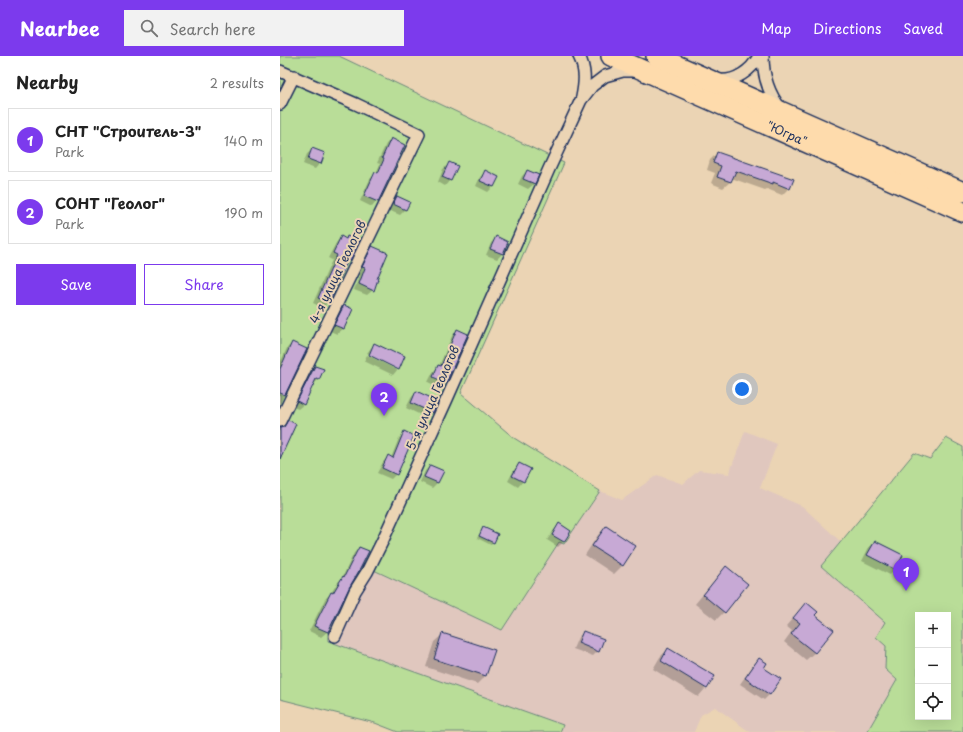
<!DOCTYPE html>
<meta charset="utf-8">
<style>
body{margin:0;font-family:"Playpen Sans",sans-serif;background:#f2f2f2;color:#222}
.controls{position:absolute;right:12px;bottom:12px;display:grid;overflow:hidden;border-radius:0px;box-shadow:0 4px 16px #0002}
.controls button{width:36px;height:36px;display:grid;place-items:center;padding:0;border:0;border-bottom:1px solid #e0e0e0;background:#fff;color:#222;font:20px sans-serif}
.you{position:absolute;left:462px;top:333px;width:14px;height:14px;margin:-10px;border:3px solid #fff;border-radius:50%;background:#1a73e8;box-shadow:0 0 0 6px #1a73e833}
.badge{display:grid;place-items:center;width:26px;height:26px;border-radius:50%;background:#7c3aed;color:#fff;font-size:13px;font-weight:700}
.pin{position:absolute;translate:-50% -33px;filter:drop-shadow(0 1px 2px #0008)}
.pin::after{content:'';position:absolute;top:21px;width:14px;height:12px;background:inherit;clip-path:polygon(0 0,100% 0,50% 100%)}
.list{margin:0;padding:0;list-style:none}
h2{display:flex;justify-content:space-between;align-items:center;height:52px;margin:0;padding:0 16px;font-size:17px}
h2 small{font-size:13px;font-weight:400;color:#767676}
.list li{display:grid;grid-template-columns:26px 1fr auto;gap:12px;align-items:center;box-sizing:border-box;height:64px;margin:0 8px 8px;padding:0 8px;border:1px solid #e0e0e0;border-radius:0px}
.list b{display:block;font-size:15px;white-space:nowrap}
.list p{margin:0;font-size:13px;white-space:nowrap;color:#767676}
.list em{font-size:13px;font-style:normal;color:#767676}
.actions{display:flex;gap:8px;padding:12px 16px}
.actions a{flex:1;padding:9px 0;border:1px solid #7c3aed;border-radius:0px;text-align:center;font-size:14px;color:#7c3aed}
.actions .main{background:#7c3aed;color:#fff}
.icon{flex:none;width:22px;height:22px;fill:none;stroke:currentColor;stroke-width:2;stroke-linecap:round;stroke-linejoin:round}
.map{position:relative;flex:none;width:683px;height:676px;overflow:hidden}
header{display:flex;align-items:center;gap:24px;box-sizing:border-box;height:56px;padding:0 20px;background:#7c3aed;color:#fff}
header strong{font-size:19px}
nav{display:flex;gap:22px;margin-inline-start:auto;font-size:14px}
.search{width:280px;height:36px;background:#f2f2f2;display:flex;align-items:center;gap:10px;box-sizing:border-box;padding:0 14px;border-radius:0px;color:#767676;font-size:15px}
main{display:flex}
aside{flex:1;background:#fff}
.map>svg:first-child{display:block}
.built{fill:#e0c7be}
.green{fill:#b9dd98;stroke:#6a867b;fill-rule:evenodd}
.shadow{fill:#0003}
.building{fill:#c7a9d5;stroke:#1b2f5e}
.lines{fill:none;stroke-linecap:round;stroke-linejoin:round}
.minor-casing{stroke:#1b2f5e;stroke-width:14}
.trunk-casing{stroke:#1b2f5e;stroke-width:22}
.minor{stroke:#ebd4b4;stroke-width:11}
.trunk{stroke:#fedbac;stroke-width:19}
.labels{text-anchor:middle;stroke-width:4;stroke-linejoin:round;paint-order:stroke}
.street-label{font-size:12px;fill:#1b2f5e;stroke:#ebd4b4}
</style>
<header>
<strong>Nearbee</strong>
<div class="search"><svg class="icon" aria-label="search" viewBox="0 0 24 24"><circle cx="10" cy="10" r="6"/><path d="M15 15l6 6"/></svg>Search here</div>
<nav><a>Map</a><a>Directions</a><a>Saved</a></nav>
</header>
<main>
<aside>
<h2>Nearby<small>2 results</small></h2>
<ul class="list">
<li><span class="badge">1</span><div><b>СНТ &quot;Строитель-3&quot;</b><p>Park</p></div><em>140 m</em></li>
<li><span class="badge">2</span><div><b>СОНТ &quot;Геолог&quot;</b><p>Park</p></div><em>190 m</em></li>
</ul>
<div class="actions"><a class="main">Save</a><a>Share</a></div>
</aside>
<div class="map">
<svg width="683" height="676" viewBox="0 0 683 676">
<rect width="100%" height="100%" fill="#ebd4b4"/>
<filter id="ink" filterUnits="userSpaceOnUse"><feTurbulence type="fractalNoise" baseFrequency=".025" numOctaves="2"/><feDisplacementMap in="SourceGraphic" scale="8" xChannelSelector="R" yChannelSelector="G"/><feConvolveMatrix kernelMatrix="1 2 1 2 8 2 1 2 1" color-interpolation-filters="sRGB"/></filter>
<g filter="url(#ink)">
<path class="built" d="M465 375 497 388 480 432 522 450 561 486 542 510 605 566 606 590 605 613 617 624 587 676H470L435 651 421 659 414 676H280L282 669 48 585V576L83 509 222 574 279 486 285 487 320 435 342 444 377 419 403 428 419 414 449 418Z"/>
<path class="green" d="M0 0H59L284 107 181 337 234 382 320 435 284 488 279 486 222 574 83 509 48 576V585L283 669 280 676H118L95 667 0 643Z
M666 382 683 391V676H587L617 624 605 613 606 590 596 581 605 566 541 510 634 397 650 403ZM638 559H668V661H638Z"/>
<path class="shadow" d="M111 83 97 145 92 151 80 145 90 123 96 117 100 108 97 107 106 88Z
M33 93 40 107 35 113 23 108 27 98Z
M437 97 509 132 502 139 487 133 485 134 451 122 450 126 443 132 431 127 435 117 427 114 430 104Z
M169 108 170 124 165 130 158 126 163 113Z
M206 115 218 121 213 131 208 136 196 130 200 121Z
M247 115 257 120 254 128 248 133 238 128 242 120Z
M117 141 129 146 125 154 120 159 108 154 112 146Z
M61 181 65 183 68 181 69 204 66 207 48 246 43 252 33 247 52 204 48 202 56 187Z
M216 182 227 186 222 198 217 203 206 199 211 187Z
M93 191V234L87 239 74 234 80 218 78 216 87 197Z
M64 250 72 254 63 273 57 278 50 275 59 256Z
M177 274 187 279 165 327 160 332 148 326 153 316 159 310 172 280Z
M12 287 26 293 0 348V307L7 292Z
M94 288 115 298 116 297 124 300 118 313 113 319 84 305 87 299 117 314V312L87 297Z
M35 311 42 314 38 324 33 329 24 348 18 353 13 351 29 316Z
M136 336 152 356 147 362 126 352 131 342Z
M125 377 116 418 111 423 97 417 103 406 108 401 111 402 119 382Z
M239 408 243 425 238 431 228 425 234 414Z
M150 410 162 416 157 427 152 432 140 426 145 415Z
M279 468 290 475 283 486 278 491 267 484 274 474Z
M326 471 355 490 342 510 334 518 305 499 318 479Z
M203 472 217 479 211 489 197 482Z
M595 486 615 513 610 519 582 505 589 491Z
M79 492 68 532 47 576 41 581 29 575 45 543 51 537 58 526 62 522 74 497Z
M446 511 444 556 436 564 415 548 438 520Z
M526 547 534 559 535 596 526 604 504 586 512 575 506 570Z
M304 576 318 595 313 600 293 593 298 581Z
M163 578 213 595 205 620 197 628 146 611 154 586Z
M388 593 426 632 418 641 373 613 380 601Z
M479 603 490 638 484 644 460 628 474 608Z"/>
<path class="building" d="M111 82 125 89 98 146 84 140 95 116 98 117 104 103 102 102Z
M32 92 45 97 41 108 28 103Z
M437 96 514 123 510 133 493 126V128L456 115 451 126 437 121 441 110 433 107Z
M169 106 178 110 171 125 162 121Z
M205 114 219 121 214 131 200 125Z
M247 114 259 119 255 128 243 123Z
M117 140 130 146 126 154 113 148Z
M61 180 66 183 67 180 80 185 70 205 68 204 49 247 38 242 57 199 53 197Z
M216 180 228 186 223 198 210 193Z
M92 190 108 197 97 223H98L94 235 79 228 85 212 82 211Z
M64 249 73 253 64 273 54 269Z
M177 273 188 278 166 327 153 321 158 309 161 310Z
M12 286 27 293 5 339 0 337V313Z
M94 287 115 297 116 296 125 300 119 314 89 299Z
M35 310 44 313 39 324 36 323 24 349 17 345Z
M136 335 158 345 153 357 131 347Z
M8 364 16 368 0 403V372L4 371Z
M124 375 134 380 117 419 102 412 108 399 113 402Z
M239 407 251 413 244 426 232 420Z
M150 409 164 415 158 427 144 421Z
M279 467 291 475 284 486 272 479Z
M326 470 356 490 343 510 312 490Z
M203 471 218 478 214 487 199 480Z
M595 485 623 499 616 514 587 499Z
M79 491 89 495 80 513 69 532 48 576 34 570 51 536 53 537 63 520 64 521Z
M446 510 468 528 445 557 423 539Z
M526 546 538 556 535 559 554 574 535 597 511 578 520 567 513 562Z
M303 575 324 583 319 596 298 587Z
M162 577 215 594 206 620 154 603Z
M388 592 435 620 427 633 381 605Z
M479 602 487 607 484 612 501 623 490 639 465 622Z"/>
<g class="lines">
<defs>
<path id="minor" d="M299 0C306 14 305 26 302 41
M483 0C483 20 488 37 501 53
M0 15 76 48 139 78 0 365
M438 24C455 26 471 15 479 0
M0 48 14 20
M55 580 75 535 87 516 102 486 167 343 269 113 301 44 312 30 325 20 343 15H356"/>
<g id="trunk">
<path id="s1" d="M331 0 683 156"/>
<path d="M376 0 683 136"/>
</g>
</defs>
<use href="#minor" class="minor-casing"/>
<use href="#trunk" class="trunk-casing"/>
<use href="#minor" class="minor"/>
<use href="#trunk" class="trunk"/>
</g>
</g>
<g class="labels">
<g class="street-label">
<text dy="4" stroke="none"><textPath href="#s1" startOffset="192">"Югра"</textPath></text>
<text transform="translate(58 216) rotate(-64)" y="4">4-я улица Геологов</text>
<text transform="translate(153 342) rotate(-66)" y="4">5-я улица Геологов</text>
</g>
</g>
</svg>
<div class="controls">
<button>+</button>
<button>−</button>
<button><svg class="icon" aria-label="locate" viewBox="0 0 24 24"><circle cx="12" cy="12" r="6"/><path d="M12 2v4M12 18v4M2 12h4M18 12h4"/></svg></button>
</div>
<div class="you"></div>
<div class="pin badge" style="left:626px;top:535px">1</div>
<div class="pin badge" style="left:104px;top:360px">2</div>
</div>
</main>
